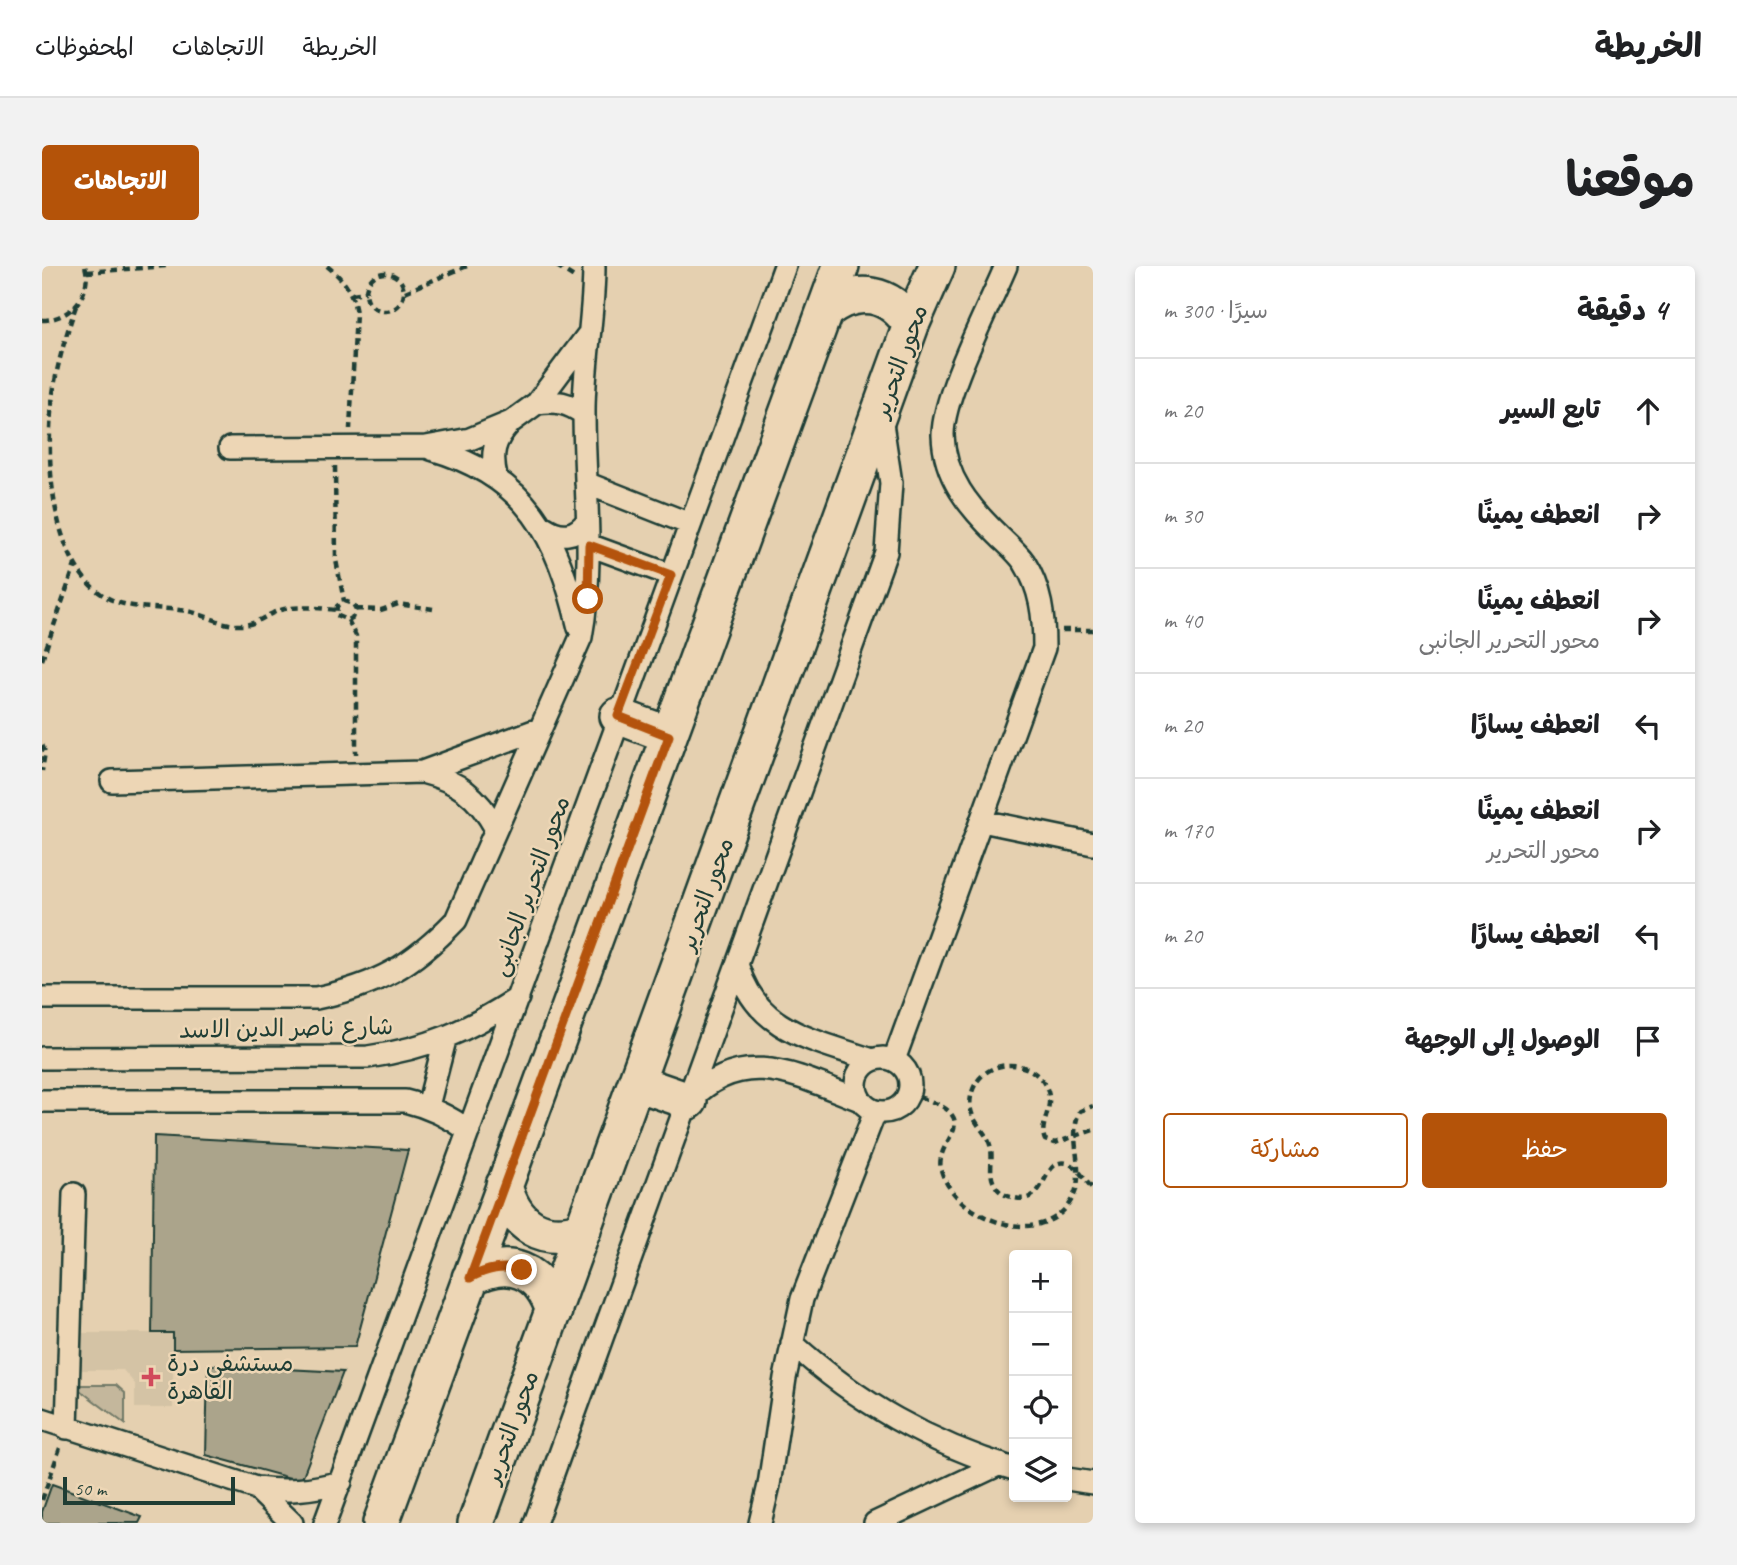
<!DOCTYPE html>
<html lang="ar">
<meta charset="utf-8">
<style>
body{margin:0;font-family:Caveat,"Playpen Sans Arabic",sans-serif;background:#f2f2f2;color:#202124;direction:rtl}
.controls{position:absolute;right:21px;bottom:21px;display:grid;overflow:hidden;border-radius:7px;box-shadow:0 4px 10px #0003}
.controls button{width:63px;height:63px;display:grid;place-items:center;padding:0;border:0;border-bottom:2px solid #e0e0e0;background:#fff;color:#202124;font:35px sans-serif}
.scale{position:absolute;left:21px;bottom:18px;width:172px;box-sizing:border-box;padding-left:7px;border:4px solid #1f3d34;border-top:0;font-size:19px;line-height:24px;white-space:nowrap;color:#1f3d34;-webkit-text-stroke:5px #edd6b5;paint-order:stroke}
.stop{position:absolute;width:21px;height:21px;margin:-16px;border:5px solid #b45309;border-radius:50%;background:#fff}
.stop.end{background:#b45309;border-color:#fff;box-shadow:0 2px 7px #0008}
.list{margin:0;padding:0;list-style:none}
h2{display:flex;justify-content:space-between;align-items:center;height:91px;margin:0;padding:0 28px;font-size:30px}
h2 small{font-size:23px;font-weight:400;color:#757577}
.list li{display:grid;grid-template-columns:46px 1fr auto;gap:21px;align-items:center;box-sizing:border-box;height:105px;padding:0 28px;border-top:2px solid #e0e0e0}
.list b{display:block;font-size:26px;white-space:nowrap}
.list p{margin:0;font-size:23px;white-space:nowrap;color:#757577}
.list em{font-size:23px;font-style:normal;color:#757577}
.actions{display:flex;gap:14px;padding:21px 28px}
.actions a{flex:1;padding:16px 0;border:2px solid #b45309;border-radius:7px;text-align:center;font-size:24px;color:#b45309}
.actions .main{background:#b45309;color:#fff}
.icon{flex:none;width:38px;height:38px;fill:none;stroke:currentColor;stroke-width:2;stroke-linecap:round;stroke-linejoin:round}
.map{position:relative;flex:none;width:1051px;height:1257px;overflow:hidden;direction:ltr;border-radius:7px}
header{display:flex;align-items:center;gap:42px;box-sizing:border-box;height:98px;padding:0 35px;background:#fff;border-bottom:2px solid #e0e0e0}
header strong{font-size:33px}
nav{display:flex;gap:38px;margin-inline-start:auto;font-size:24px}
.intro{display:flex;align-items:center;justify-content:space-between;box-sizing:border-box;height:168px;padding:0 42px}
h1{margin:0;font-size:49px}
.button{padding:18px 32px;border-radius:7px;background:#b45309;color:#fff;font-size:24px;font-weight:700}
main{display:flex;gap:42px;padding:0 42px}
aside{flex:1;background:#fff;border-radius:7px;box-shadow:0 4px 10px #0003}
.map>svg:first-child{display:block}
.built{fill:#d4c3a5}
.green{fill:#c4b79c;stroke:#727a68;stroke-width:2}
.building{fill:#aba48b;stroke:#1f3d34;stroke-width:2}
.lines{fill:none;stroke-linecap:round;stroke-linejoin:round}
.minor-casing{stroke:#1f3d34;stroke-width:26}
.primary-casing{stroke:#1f3d34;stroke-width:40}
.path{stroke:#1f3d34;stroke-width:4.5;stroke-dasharray:7 5;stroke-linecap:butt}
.minor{stroke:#edd6b5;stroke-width:21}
.primary{stroke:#edd6b5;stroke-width:35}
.route{stroke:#b45309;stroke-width:9}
.poi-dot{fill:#d1495b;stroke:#edd6b5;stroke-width:2.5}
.labels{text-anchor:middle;stroke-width:5;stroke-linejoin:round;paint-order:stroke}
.street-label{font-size:24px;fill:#1f3d34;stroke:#edd6b5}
.poi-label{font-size:24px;fill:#1f3d34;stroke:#edd6b5;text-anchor:start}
</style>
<header>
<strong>الخريطة</strong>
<nav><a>الخريطة</a><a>الاتجاهات</a><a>المحفوظات</a></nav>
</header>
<div class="intro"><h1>موقعنا</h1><a class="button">الاتجاهات</a></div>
<main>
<aside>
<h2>4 دقيقة<small>سيرًا · 300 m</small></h2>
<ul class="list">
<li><svg class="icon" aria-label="ahead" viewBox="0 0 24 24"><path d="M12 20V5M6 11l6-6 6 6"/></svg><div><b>تابع السير</b></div><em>20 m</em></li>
<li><svg class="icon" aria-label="right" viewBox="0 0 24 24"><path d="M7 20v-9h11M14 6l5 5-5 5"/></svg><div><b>انعطف يمينًا</b></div><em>30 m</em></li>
<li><svg class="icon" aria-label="right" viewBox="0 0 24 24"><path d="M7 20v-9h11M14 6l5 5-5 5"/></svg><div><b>انعطف يمينًا</b><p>محور التحرير الجانبى</p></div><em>40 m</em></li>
<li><svg class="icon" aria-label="left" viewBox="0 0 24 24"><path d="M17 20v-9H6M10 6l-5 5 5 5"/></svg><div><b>انعطف يسارًا</b></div><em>20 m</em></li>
<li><svg class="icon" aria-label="right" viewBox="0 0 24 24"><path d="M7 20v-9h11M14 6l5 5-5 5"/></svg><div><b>انعطف يمينًا</b><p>محور التحرير</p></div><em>170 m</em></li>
<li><svg class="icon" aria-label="left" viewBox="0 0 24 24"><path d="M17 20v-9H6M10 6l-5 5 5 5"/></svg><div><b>انعطف يسارًا</b></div><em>20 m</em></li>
<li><svg class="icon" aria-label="arrive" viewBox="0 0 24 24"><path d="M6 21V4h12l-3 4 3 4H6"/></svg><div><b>الوصول إلى الوجهة</b></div></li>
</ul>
<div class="actions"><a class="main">حفظ</a><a>مشاركة</a></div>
</aside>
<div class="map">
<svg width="1051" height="1257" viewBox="0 0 1051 1257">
<rect width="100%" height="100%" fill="#e5d0b0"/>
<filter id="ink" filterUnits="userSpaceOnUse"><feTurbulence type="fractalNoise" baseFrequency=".0143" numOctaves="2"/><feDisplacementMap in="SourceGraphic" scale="14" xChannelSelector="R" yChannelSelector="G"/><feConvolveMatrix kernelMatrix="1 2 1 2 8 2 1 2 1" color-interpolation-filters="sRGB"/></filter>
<g filter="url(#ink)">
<path class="built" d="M38 1067H131V1142H93V1118L81 1104H38Z"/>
<path class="green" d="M31 1119H74L83 1127V1158Z"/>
<path class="building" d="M112 870 366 884 313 1081 131 1083V1067H110Z
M166 1099 301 1106 259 1215 164 1189Z
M10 1218 100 1251 97 1257H0V1246Z"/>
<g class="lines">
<defs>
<path id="minor" d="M495 137C515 134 526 137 542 148
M188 182 384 181 428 173 469 156 495 137 545 70
M389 183C486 211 515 270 537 362
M454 211C449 188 451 175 468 157
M544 217 648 258
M502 261C519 272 533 271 545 255
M547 279 629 309
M380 506 497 463
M70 515 380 506C416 515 436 530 454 563
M940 555 1051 578
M696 701C715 766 773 774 830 794
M0 732H274C336 719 370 700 414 654L539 371C553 296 542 221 542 145 542 96 552 49 552 0
M814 819a27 27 0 1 1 54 0a27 27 0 1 1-54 0Z
M0 792 326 791C387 782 425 765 476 732
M852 794 1002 382C1002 350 999 323 982 296 975 286 964 277 956 269 927 241 902 211 901 169 901 128 947 41 964 0
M648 834C703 778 757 811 818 834
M0 835H363C388 841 407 850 427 865
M386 840 403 774
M750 1077C816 1137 887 1177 972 1203
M0 1153 214 1222C245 1226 269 1224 299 1216
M25 1162 32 928
M1025 1213 1051 1217
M214 1222 250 1257
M283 1257 743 0
M493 1257 844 286 849 217 839 151
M718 1257 727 1219 743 1112 760 1033 833 846
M833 1257 958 1198"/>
<path id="primary" d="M784 44C815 20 848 26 869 59
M576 450 627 469
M595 817 647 835
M462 919C472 960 501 977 541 964
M428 1012C467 991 498 1003 512 1045
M339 1257 799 0
M434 1257 869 59 895 0"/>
</defs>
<use href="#minor" class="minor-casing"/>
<use href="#primary" class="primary-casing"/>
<path class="path" d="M285 0C302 14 310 24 314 47L308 163
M515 0 532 11
M45 6 125 0
M324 26a19 19 0 1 1 38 0a19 19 0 1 1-38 0Z
M363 26 425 0
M310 28 324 26
M34 40C24 69 15 98 11 128 3 185 7 291 58 327 84 346 116 340 145 345 162 348 179 359 196 359 211 360 218 353 231 347 248 338 275 342 294 344
M0 54C28 54 51 28 43 0
M293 200 294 294 302 335
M314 343 339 344 356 338 391 343
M306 354 310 352 314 343 311 338 302 335 295 340 294 349 306 354 314 370V488
M1020 364H1051
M0 394 33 299
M0 479 3 486 0 505
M867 827C879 833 902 837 910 849 922 866 891 881 900 907 916 954 1001 985 1030 933 1046 905 1024 873 1038 845L1051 840
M1051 864 1013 877 1003 874C996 859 1013 841 1005 823 990 788 937 792 929 830 924 856 946 863 949 883 951 895 946 908 953 919 956 925 963 930 969 931 1007 943 998 891 1025 897 1036 900 1043 915 1051 923
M0 1234 19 1179"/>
<use href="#minor" class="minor"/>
<use href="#primary" class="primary"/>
</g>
</g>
<g class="lines" filter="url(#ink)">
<path class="route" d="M480 1004C459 1000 446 1002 428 1012L627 470 576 450 629 309 547 279 546 333"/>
</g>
<path class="poi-dot" d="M105.5 1100.5h7v7h7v7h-7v7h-7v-7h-7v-7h7z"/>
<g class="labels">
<g class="street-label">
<text transform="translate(858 95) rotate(-70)" y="8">محور التحرير</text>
<text transform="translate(488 620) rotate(-70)" y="8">محور التحرير الجانبى</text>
<text transform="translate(664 628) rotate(-70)" y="8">محور التحرير</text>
<text transform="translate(244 762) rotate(-1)" y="8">شارع ناصر الدين الاسد</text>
<text transform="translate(469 1161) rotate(-70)" y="8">محور التحرير</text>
</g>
<g class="poi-label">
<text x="125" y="1105">مستشفى درة<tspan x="125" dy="28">القاهرة</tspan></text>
</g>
</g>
</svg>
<div class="controls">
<button>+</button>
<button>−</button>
<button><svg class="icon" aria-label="locate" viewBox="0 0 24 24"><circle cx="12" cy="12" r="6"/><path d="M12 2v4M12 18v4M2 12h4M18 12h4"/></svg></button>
<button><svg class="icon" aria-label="layers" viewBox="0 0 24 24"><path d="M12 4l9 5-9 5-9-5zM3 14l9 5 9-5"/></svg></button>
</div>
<div class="scale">50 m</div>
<div class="stop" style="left:546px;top:333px"></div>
<div class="stop end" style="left:480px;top:1004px"></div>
</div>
</main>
